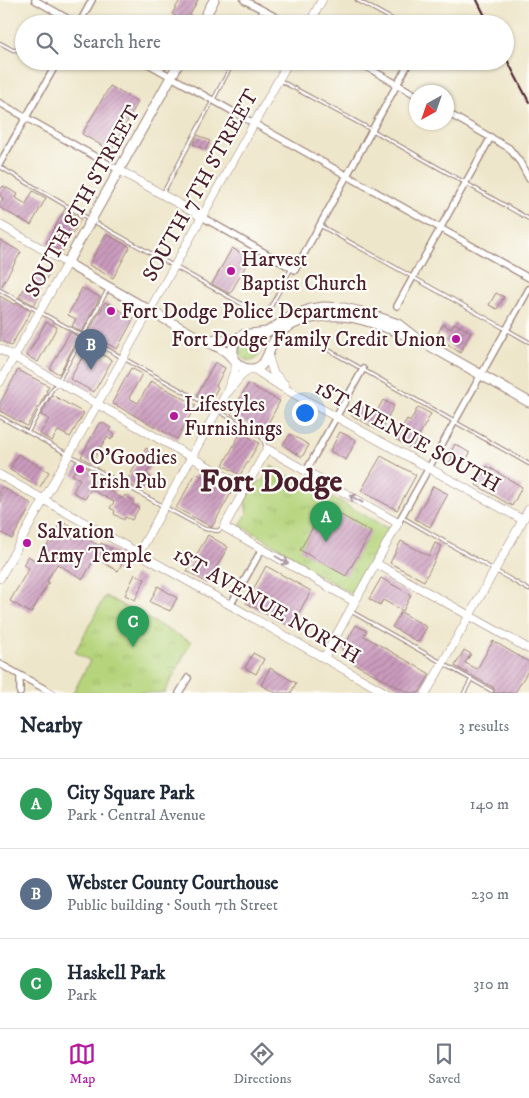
<!DOCTYPE html>
<meta charset="utf-8">
<style>
body{margin:0;font-family:"IM FELL DW Pica",serif;background:#f2f2f3;color:#1f2937}
.compass{position:absolute;left:409px;top:85px;width:45px;height:45px;border-radius:50%;background:#fff;box-shadow:0 1px 4px #0004;rotate:220deg}
.you{position:absolute;left:304px;top:412px;width:18px;height:18px;margin:-12px;border:4px solid #fff;border-radius:50%;background:#1a73e8;box-shadow:0 0 0 8px #1a73e833}
.badge{display:grid;place-items:center;width:32px;height:32px;border-radius:50%;background:#b5179e;color:#fff;font-size:16px;font-weight:700}
.pin{position:absolute;translate:-50% -41px;filter:drop-shadow(0 1px 2px #0008)}
.pin::after{content:'';position:absolute;top:26px;width:18px;height:15px;background:inherit;clip-path:polygon(0 0,100% 0,50% 100%)}
.list{margin:0;padding:0;list-style:none}
h2{display:flex;justify-content:space-between;align-items:center;height:65px;margin:0;padding:0 20px;font-size:21px}
h2 small{font-size:16px;font-weight:400;color:#747a83}
.list li{display:grid;grid-template-columns:32px 1fr auto;gap:15px;align-items:center;box-sizing:border-box;height:90px;padding:0 20px;border-top:1px solid #e0e1e3}
.list b{display:block;font-size:19px;white-space:nowrap}
.list p{margin:0;font-size:16px;white-space:nowrap;color:#747a83}
.list em{font-size:16px;font-style:normal;color:#747a83}
.icon{flex:none;width:28px;height:28px;fill:none;stroke:currentColor;stroke-width:2;stroke-linecap:round;stroke-linejoin:round}
.map{position:relative;flex:none;width:529px;height:693px;overflow:hidden}
.search{position:absolute;background:#fff;box-shadow:0 1px 4px #0004;left:15px;right:15px;top:15px;height:55px;display:flex;align-items:center;gap:12px;box-sizing:border-box;padding:0 18px;border-radius:28px;color:#747a83;font-size:19px}
.sheet{height:335px;background:#fff}
nav{display:flex;justify-content:space-around;align-items:center;box-sizing:border-box;height:70px;border-top:1px solid #e0e1e3;background:#fff;font-size:14px;color:#747a83}
nav a{display:grid;justify-items:center;gap:2px}
nav .on{color:#b5179e}
.map>svg:first-child{display:block}
.grass{fill:url(#grass-dots);stroke:#807a53}
.park{fill:url(#park-tufts);stroke:#807a53}
.building{fill:url(#building-hatch)}
.lines{fill:none;stroke-linecap:round;stroke-linejoin:round}
.lane-casing{stroke:#9c827a;stroke-width:4.5}
.street-casing{stroke:#9c827a;stroke-width:8}
.secondary-casing{stroke:#9c827a;stroke-width:9}
.primary-casing{stroke:#9c827a;stroke-width:11}
.lane{stroke:#fff;stroke-width:2.5}
.street{stroke:#fff;stroke-width:5.5}
.secondary{stroke:#fff;stroke-width:8}
.primary{stroke:#fff;stroke-width:9}
.rail{stroke:#4a1f2b;stroke-width:2}
.oneway{stroke:#ae9aa0}
.poi-dot{fill:#b5179e;stroke:#fdfcf7;stroke-width:2}
.labels{text-anchor:middle;stroke-width:4.5;stroke-linejoin:round;paint-order:stroke}
.street-label{font-size:21px;fill:#4a1f2b;stroke:#fdfcf7}
.poi-label{font-size:21px;fill:#4a1f2b;stroke:#fdfcf7;text-anchor:start}
.town-label{font-size:31px;font-weight:bold;fill:#4a1f2b;stroke:#fdfcf7}
</style>
<div class="map">
<svg width="529" height="693" viewBox="0 0 529 693">
<defs>
<pattern id="grass-dots" width="8" height="8" patternUnits="userSpaceOnUse" patternTransform="scale(1.25)"><rect width="8" height="8" fill="#b5d47b"/><path d="M2 2h.1M6 6h.1" fill="none" stroke="#9db66a" stroke-width="1.8" stroke-linecap="round"/></pattern>
<pattern id="park-tufts" width="24" height="20" patternUnits="userSpaceOnUse" patternTransform="scale(1.25)"><rect width="24" height="20" fill="#b5d47b"/><path d="M3 7l-1-3M5 7V3M7 7l1-3M15 17l-1-3M17 17v-4M19 17l1-3" fill="none" stroke="#9db66a"/></pattern>
<pattern id="building-hatch" width="6" height="6" patternUnits="userSpaceOnUse" patternTransform="scale(1.25)"><rect width="6" height="6" fill="#cb9bbe"/><path d="M-1 1l2-2M0 6l6-6M5 7l2-2" fill="none" stroke="#a77e9b"/></pattern>
</defs>
<rect width="100%" height="100%" fill="#fdfcf7"/>
<filter id="ink" filterUnits="userSpaceOnUse"><feTurbulence type="fractalNoise" baseFrequency=".02" numOctaves="2"/><feDisplacementMap in="SourceGraphic" scale="10" xChannelSelector="R" yChannelSelector="G"/><feConvolveMatrix kernelMatrix="1 2 1 2 8 2 1 2 1" color-interpolation-filters="sRGB"/></filter>
<filter id="wash" filterUnits="userSpaceOnUse"><feTurbulence type="fractalNoise" baseFrequency=".0096" numOctaves="4" result="noise"/><feDisplacementMap in="SourceGraphic" scale="20" xChannelSelector="R" yChannelSelector="G"/><feGaussianBlur stdDeviation="1.12" result="paint"/><feColorMatrix in="noise" values="0 0 0 0 0 0 0 0 0 0 0 0 0 0 0 0 0 1.4 0 .05"/><feComposite in="paint" operator="in"/></filter>
<g filter="url(#wash)">
<rect width="100%" height="100%" fill="#eee6ca"/>
<path class="grass" d="M240 351a10 10 0 1 1 20 0a10 10 0 1 1-20 0Z"/>
<path class="park" d="M271 466 328 499 334 498 389 529 352 594 297 563 292 555 240 525 247 514 245 501 255 484 264 479Z
M105 596 191 642 164 693H73L90 661 75 652Z"/>
<g id="blocks">
<path class="building" d="M180 0H198L186 22 172 14Z
M110 86 138 102 111 151 82 134Z
M198 135 210 141 205 150 193 144Z
M3 186 18 194 16 198 26 204 33 191 46 198 31 225 0 208V203L3 198 0 196V190Z
M65 209 81 219 62 252 46 243Z
M106 234 130 247 113 278 89 265Z
M0 240 21 252 1 287H0Z
M232 248 250 258 230 294 212 284Z
M40 266 50 272 39 291 41 293 34 305 19 297 27 284 29 285Z
M82 288 100 297 82 332 72 326 76 319 68 315Z
M496 293 504 297 497 309 489 305Z
M0 296 15 305 16 303 31 311 11 346 0 340Z
M105 302 134 318 117 349 88 333Z
M46 322 57 327 38 362 27 356Z
M454 323 471 332 460 353 444 341 446 337 438 333 443 324 451 329Z
M70 332 79 337 59 374 50 369Z
M88 347 112 360 94 392 70 379Z
M215 362 225 368 216 386 218 387 210 403 197 395Z
M131 368 142 374 129 398 138 403 151 381 196 405 177 439 112 403Z
M18 370 49 386 46 391 47 392 27 426 0 411V403Z
M248 384 280 401 263 433 231 414Z
M52 395 84 413 70 437 58 431 52 441 40 434 49 419 41 415Z
M383 400 394 406 380 431 351 415 358 403 376 413Z
M418 407 431 414 412 448 395 439 407 419 410 422Z
M99 423H103L111 428 109 431 115 434 111 440 107 437 91 463 81 457Z
M241 432 259 443 240 475 223 465Z
M340 432 356 440 346 460 330 451Z
M290 434 309 445 302 457 283 445Z
M455 444 470 453 461 469 449 463 453 457 449 455Z
M146 448 157 454 146 474 150 476 142 491 126 482Z
M18 454 49 472 40 487 10 470Z
M381 456 416 475 397 510 361 491Z
M79 464 94 472 90 477 101 484 102 481 116 489 113 493 123 499 125 495 134 501 132 504 139 508 132 520 125 517 124 520 114 514 115 511 110 508 114 502 91 489 85 499 73 492 80 479 72 475Z
M487 466 522 487 512 506 476 485Z
M196 473 231 493 212 527 176 508Z
M433 486 448 494 430 527 415 519Z
M2 487 32 504 12 539 0 532V491Z
M325 506 371 532 346 576 300 550Z
M61 521 92 538 91 541 100 546 101 543 125 557 118 571 95 558 83 579 57 564 47 581 49 582 31 613 10 601 29 568 23 565 28 556 38 562Z
M208 535 228 547 207 583 187 571Z
M401 541 429 556 435 543 442 546 424 581 390 563Z
M266 566 311 591 291 627 246 603Z
M135 574 145 579 135 600 125 595Z
M381 578 411 595 403 611 383 600 380 605 369 599Z
M158 586 177 598 170 611 150 602Z
M401 612 427 627 418 642 392 627Z
M356 625 367 631 364 636 430 674 419 693H409L351 662 353 656 342 650Z
M493 641 529 662V669L515 693H494V688L455 666 464 650 471 654 465 663 477 669Z
M253 653 264 659 256 674 245 668Z
M270 668 296 683 291 693H276L261 685Z"/>
</g>
</g>
<g filter="url(#ink)">
<use href="#blocks" fill-opacity="0" stroke="#9c827a" stroke-width="1"/>
<g class="lines">
<defs>
<path id="lane" d="M357 0 401 24
M254 24 262 10
M0 43 13 50H24
M279 80 372 130 529 219
M0 167 91 220 258 313 264 314 268 312 291 269
M163 193 234 61
M321 226 529 342
M0 290 217 410 262 437 266 447
M311 340 529 464
M0 417 205 529 218 531 223 527
M28 432 51 391 58 382 108 289
M402 517 529 590
M352 612 492 691
M464 693 471 680"/>
<path id="street" d="M35 0 77 24
M244 0 289 24
M79 24 92 0
M143 61 529 278
M356 61 416 95
M0 103 119 170
M446 112 509 148 520 162 529 179
M0 163 58 61
M202 217 295 270 410 61
M397 306 491 137
M306 471 363 369
M398 523 529 289
M231 604 262 549
M0 664 52 693
M20 675V693
M179 693 188 678"/>
<path id="secondary" d="M309 24 322 0
M119 170 202 217
M0 225 67 263 0 382
M0 349 246 488
M268 356 273 372 285 385
M254 369 280 386 523 520
M228 392 241 376 250 369
M0 475 386 693
M139 553 226 394 235 370 236 362
M377 564 529 649
M0 578 289 61
M324 658 398 523 267 449 224 527 355 602
M426 693 529 509"/>
<path id="primary" d="M201 24 214 0
M180 61 67 263C99 282 131 300 163 318 182 328 200 340 220 348 232 353 236 369 250 369 269 370 267 346 279 334 292 321 311 317 328 316 358 313 388 330 416 338
M207 339 222 341 237 339
M233 358V346L237 339 242 335 267 332 292 316 311 309 324 307 344 308 366 313 398 324 416 338 529 402"/>
</defs>
<use href="#lane" class="lane-casing"/>
<use href="#street" class="street-casing"/>
<use href="#secondary" class="secondary-casing"/>
<use href="#primary" class="primary-casing"/>
<use href="#lane" class="lane"/>
<use href="#street" class="street"/>
<use href="#secondary" class="secondary"/>
<use href="#primary" class="primary"/>
<path class="rail" d="M477 0 489 24
M505 56 529 102"/>
</g>
<defs><path id="oneway-shaft" d="M-6 0H5M1.5-3L5.5 0L1.5 3" fill="none" stroke-width="1.6" stroke-linecap="round" stroke-linejoin="round" transform="scale(1.25)"/></defs>
<g class="oneway">
<use href="#oneway-shaft" transform="translate(356 499) rotate(-151)"/>
<use href="#oneway-shaft" transform="translate(282 560) rotate(30)"/>
</g>
</g>
<g class="poi-dot">
<circle cx="231" cy="271" r="5"/>
<circle cx="111" cy="311" r="5"/>
<circle cx="456" cy="339" r="5"/>
<circle cx="174" cy="416" r="5"/>
<circle cx="80" cy="469" r="5"/>
<circle cx="27" cy="543" r="5"/>
</g>
<g class="labels">
<g class="street-label">
<text transform="translate(200 185) rotate(-61)" y="7">SOUTH 7TH STREET</text>
<text transform="translate(82 201) rotate(-61)" y="7">SOUTH 8TH STREET</text>
<text transform="translate(408 436) rotate(29)" y="7">1ST AVENUE SOUTH</text>
<text transform="translate(267 605) rotate(30)" y="7">1ST AVENUE NORTH</text>
</g>
<g class="poi-label">
<text x="241" y="266">Harvest<tspan x="241" dy="24">Baptist Church</tspan></text>
<text x="121" y="318">Fort Dodge Police Department</text>
<text x="446" y="346" text-anchor="end">Fort Dodge Family Credit Union</text>
<text x="184" y="411">Lifestyles<tspan x="184" dy="24">Furnishings</tspan></text>
<text x="90" y="464">O'Goodies<tspan x="90" dy="24">Irish Pub</tspan></text>
<text x="37" y="538">Salvation<tspan x="37" dy="24">Army Temple</tspan></text>
</g>
<g class="town-label">
<text x="271" y="491">Fort Dodge</text>
</g>
</g>
</svg>
<svg class="compass" viewBox="-18 -18 36 36"><path d="M0-13l5 13h-10z" fill="#e53935"/><path d="M0 13l5-13h-10z" fill="#747a83"/></svg>
<div class="you"></div>
<div class="pin badge" style="left:326px;top:542px;background:#2e9e5b">A</div>
<div class="pin badge" style="left:91px;top:370px;background:#5c6f8a">B</div>
<div class="pin badge" style="left:133px;top:647px;background:#2e9e5b">C</div>
<div class="search"><svg class="icon" aria-label="search" viewBox="0 0 24 24"><circle cx="10" cy="10" r="6"/><path d="M15 15l6 6"/></svg>Search here</div>
</div>
<section class="sheet">
<h2>Nearby<small>3 results</small></h2>
<ul class="list">
<li><span class="badge" style="background:#2e9e5b">A</span><div><b>City Square Park</b><p>Park · Central Avenue</p></div><em>140 m</em></li>
<li><span class="badge" style="background:#5c6f8a">B</span><div><b>Webster County Courthouse</b><p>Public building · South 7th Street</p></div><em>230 m</em></li>
<li><span class="badge" style="background:#2e9e5b">C</span><div><b>Haskell Park</b><p>Park</p></div><em>310 m</em></li>
</ul>
</section>
<nav>
<a class="on"><svg class="icon" aria-label="map" viewBox="0 0 24 24"><path d="M3 6l6-2 6 2 6-2v14l-6 2-6-2-6 2zM9 4v14M15 6v14"/></svg>Map</a>
<a><svg class="icon" aria-label="directions" viewBox="0 0 24 24"><path d="M12 3l9 9-9 9-9-9zM9 14v-3h6M13 9l2 2-2 2"/></svg>Directions</a>
<a><svg class="icon" aria-label="saved" viewBox="0 0 24 24"><path d="M7 4h10v16l-5-4-5 4z"/></svg>Saved</a>
</nav>
